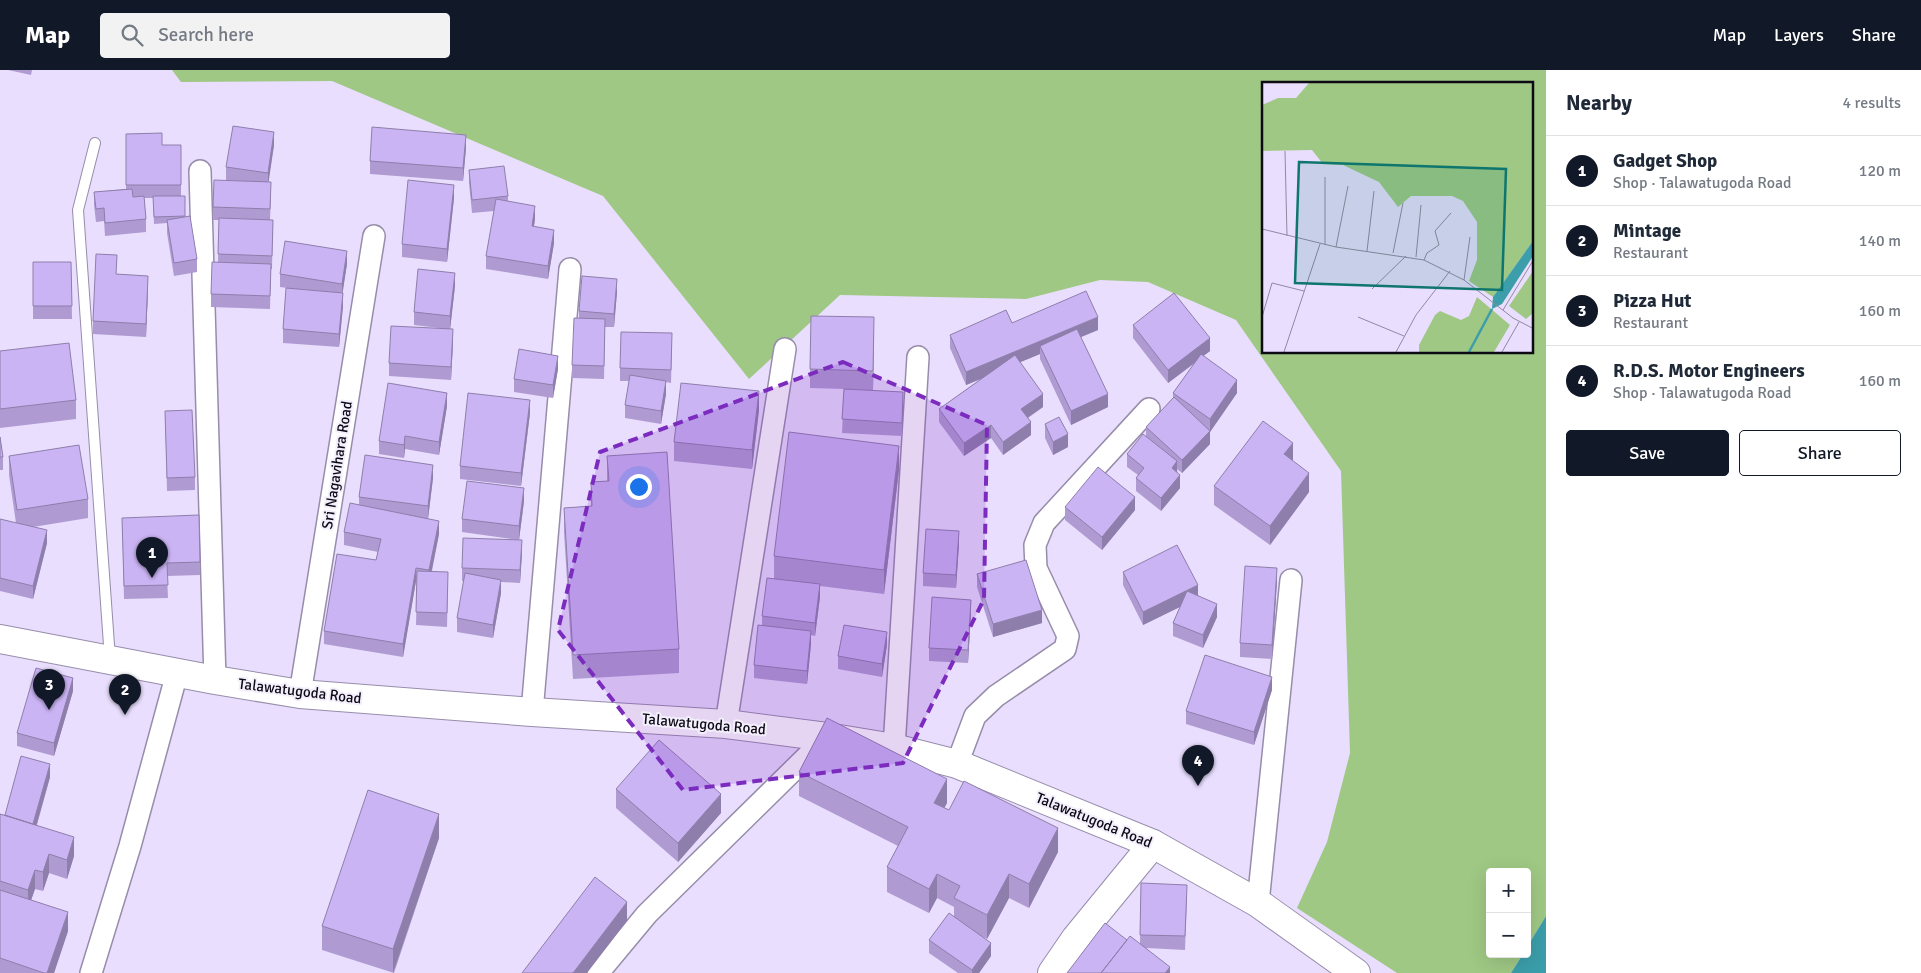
<!DOCTYPE html>
<meta charset="utf-8">
<style>
body{margin:0;font-family:Signika,sans-serif;background:#f2f2f3;color:#1f2937}
.controls{position:absolute;right:15px;bottom:15px;display:grid;overflow:hidden;border-radius:5px;box-shadow:0 5px 20px #0002}
.controls button{width:45px;height:45px;display:grid;place-items:center;padding:0;border:0;border-bottom:1px solid #e0e1e3;background:#fff;color:#1f2937;font:25px sans-serif}
.you{position:absolute;left:638px;top:416px;width:18px;height:18px;margin:-12px;border:4px solid #fff;border-radius:50%;background:#1a73e8;box-shadow:0 0 0 8px #1a73e833}
.badge{display:grid;place-items:center;width:32px;height:32px;border-radius:50%;background:#111827;color:#fff;font-size:16px;font-weight:700}
.pin{position:absolute;translate:-50% -41px;filter:drop-shadow(0 1px 2px #0008)}
.pin::after{content:'';position:absolute;top:26px;width:18px;height:15px;background:inherit;clip-path:polygon(0 0,100% 0,50% 100%)}
.list{margin:0;padding:0;list-style:none}
h2{display:flex;justify-content:space-between;align-items:center;height:65px;margin:0;padding:0 20px;font-size:21px}
h2 small{font-size:16px;font-weight:400;color:#747a83}
.list li{display:grid;grid-template-columns:32px 1fr auto;gap:15px;align-items:center;box-sizing:border-box;height:70px;padding:0 20px;border-top:1px solid #e0e1e3}
.list b{display:block;font-size:19px;white-space:nowrap}
.list p{margin:0;font-size:16px;white-space:nowrap;color:#747a83}
.list em{font-size:16px;font-style:normal;color:#747a83}
.actions{display:flex;gap:10px;padding:15px 20px}
.actions a{flex:1;padding:11px 0;border:1px solid #111827;border-radius:5px;text-align:center;font-size:18px;color:#111827}
.actions .main{background:#111827;color:#fff}
.icon{flex:none;width:28px;height:28px;fill:none;stroke:currentColor;stroke-width:2;stroke-linecap:round;stroke-linejoin:round}
.map{position:relative;flex:none;width:1546px;height:903px;overflow:hidden}
header{display:flex;align-items:center;gap:30px;box-sizing:border-box;height:70px;padding:0 25px;background:#111827;color:#fff}
header strong{font-size:24px}
nav{display:flex;gap:28px;margin-inline-start:auto;font-size:18px}
.search{width:350px;height:45px;background:#f2f2f3;display:flex;align-items:center;gap:12px;box-sizing:border-box;padding:0 18px;border-radius:5px;color:#747a83;font-size:19px}
main{display:flex}
aside{flex:1;background:#fff}
.map>svg:first-child{display:block}
.green{fill:#9fc884;fill-rule:evenodd}
.water{fill:#3b9eaa}
.lines{fill:none;stroke-linecap:round;stroke-linejoin:round}
.lane-casing{stroke:#978daa;stroke-width:12}
.street-casing{stroke:#978daa;stroke-width:24}
.secondary-casing{stroke:#978daa;stroke-width:30}
.primary-casing{stroke:#978daa;stroke-width:30}
.lane{stroke:#fff;stroke-width:10}
.street{stroke:#fff;stroke-width:21}
.secondary{stroke:#fff;stroke-width:28}
.primary{stroke:#fff;stroke-width:28}
.wall{fill:#af9bd2}
.shaded-wall{fill:#8e7eab}
.building{fill:#cbb4f4;stroke:#8e7eab}
.marked{fill:#7b2cbf;fill-opacity:0.2;stroke:#7b2cbf;stroke-width:4;stroke-dasharray:10 6;stroke-linejoin:round}
.labels{text-anchor:middle;stroke-width:4;stroke-linejoin:round;paint-order:stroke}
.street-label{font-size:15px;fill:#0e0a15;stroke:#f3effc}
.inset-river{fill:none;stroke:#3b9eaa;stroke-width:2.5}
.inset-road{fill:none;stroke:#9189a1;stroke-width:1}
.view{fill:#0f766e;fill-opacity:0.15;stroke:#0f766e;stroke-width:2.5}
.inset-edge{fill:none;stroke:#0e0a15;stroke-width:2.5}
</style>
<header>
<strong>Map</strong>
<div class="search"><svg class="icon" aria-label="search" viewBox="0 0 24 24"><circle cx="10" cy="10" r="6"/><path d="M15 15l6 6"/></svg>Search here</div>
<nav><a>Map</a><a>Layers</a><a>Share</a></nav>
</header>
<main>
<div class="map">
<svg width="1546" height="903" viewBox="0 0 1546 903">
<rect width="100%" height="100%" fill="#e9defe"/>
<path class="green" d="M172 0H1546V846L1527 877V802H1490V884H1523L1511 903H1397L1297 838 1327 772 1350 683 1341 401 1236 250 1148 212 1100 210 1026 229 840 225 749 309 603 126 332 11 181 12ZM1264 14H1532V282H1264Z"/>
<path class="water" d="M1546 846V903H1511L1523 884H1527V877Z"/>
<g class="lines">
<defs>
<path id="lane" d="M95 73 78 140 110 589"/>
<path id="street" d="M200 101 215 610
M300 624 374 166
M532 642 570 199
M726 654 785 279
M894 678 918 287
M957 694 975 646 996 626 1065 579 1068 566 1036 498 1035 475 1044 453 1149 339
M1258 833 1291 510
M91 903 130 776 177 603
M598 903 647 844 827 667"/>
<path id="secondary" d="M1052 903 1076 868 1153 774"/>
<path id="primary" d="M0 569 215 610 300 624 532 642 726 654 827 667 894 678 957 694 1153 774 1258 833 1356 903"/>
</defs>
<use href="#lane" class="lane-casing"/>
<use href="#street" class="street-casing"/>
<use href="#secondary" class="secondary-casing"/>
<use href="#primary" class="primary-casing"/>
<use href="#lane" class="lane"/>
<use href="#street" class="street"/>
<use href="#secondary" class="secondary"/>
<use href="#primary" class="primary"/>
</g>
<path class="wall" d="M8 0H32L31 5Z
M126 64 162 75H181V126H185V147L197 189V202L174 206 167 163V153L154 154 153 128H144L146 149V162L105 166 104 151 96 152 94 135V122L126 119Z
M274 75 268 112 271 125 270 150H273L272 199H271L270 239 211 237V224L218 192 219 150H213V137L231 111 226 110V97Z
M466 78 463 111 370 104V91Z
M469 100 508 126V131L535 149 534 156 554 173 548 209 486 199V186L494 141 472 143 469 113Z
M454 128 447 192 402 187V174Z
M33 192H71L72 249H33Z
M347 194 342 223 343 236 339 277 283 273V259L287 218 280 217V204Z
M117 204 148 219 146 267 93 264V251Z
M455 216 450 259 453 272 451 310 389 306V293L439 258 414 255V242Z
M617 222 614 257H605L604 309 572 308V295L579 249V241Z
M1012 253 1098 260 1080 267 1108 337 1071 355 1040 289V284L1020 292 1043 337 1028 348 1031 365 1003 385 991 368 964 386 939 352V339L981 309 966 315 950 278V265Z
M1133 255 1210 281 1203 286 1237 323 1210 362V374L1182 403 1177 399 1180 418 1161 441 1136 421V408L1138 405 1127 397V384L1146 366V357L1173 328V323L1195 293 1168 313 1133 268Z
M874 266 873 320 903 335 902 366 842 363 844 319 810 318V299Z
M672 276 671 313 666 312V324L661 354 625 348V335L629 311H620V298Z
M0 281 76 330V349L0 358Z
M558 299 553 328 514 322V309Z
M447 336 439 385 405 379 404 388 379 384V371Z
M759 340 752 399 674 391V372Z
M165 341 195 407V420L167 421Z
M530 343 521 416 460 409V396Z
M1045 354 1068 377 1053 385 1045 368Z
M0 367 3 387V400H0Z
M9 386 88 429V448L33 457 47 473 33 529 0 521V449L16 453 9 405Z
M607 386 679 579V603L573 609 564 462V438L591 436V412L607 411Z
M1293 391 1309 422 1270 475 1214 435V416Z
M899 400 884 524 820 516V527L815 566 811 565V574L807 614 754 608V595L762 555V546L774 509V486Z
M433 408 428 448 439 464 432 501 448 515 447 557 416 555 417 511H416L403 587 324 574V561L376 490 378 482 344 475V462L359 435V427Z
M524 431 519 470 462 462V449Z
M1065 437 1135 440 1102 480 1065 450Z
M122 448 200 492V505L167 506 168 528 124 529Z
M959 474 956 518 923 516V503Z
M522 483 520 513 501 512V523L493 568 457 562V548L464 511H462V498Z
M1123 502 1198 525 1217 547 1203 578 1173 566V553L1180 537 1143 555 1123 515Z
M977 504 1042 553 993 567 977 517Z
M1277 511 1272 589 1240 587V573Z
M971 543 968 593 929 591V578Z
M887 575 882 607 838 599V586Z
M1272 620 1254 675 1186 654V641Z
M73 621 54 686 17 676V663Z
M799 702 947 733 944 738 949 740 1058 782 1029 838 1009 828 987 869 979 865 991 886 979 903H958L929 883V870L954 846V837L937 828 929 843 887 822V797L898 776 799 726Z
M50 707 37 755 74 786 67 809 49 803 43 821 35 819 31 830 68 861 54 903H0V744L5 745Z
M616 719 721 743 678 792 616 738Z
M439 768 394 903 322 880V856Z
M1141 813 1187 828 1185 880 1146 878 1170 903 1127 870 1140 874Z"/>
<path class="shaded-wall" d="M274 62V75L268 116V103Z
M466 65V78L463 111V98Z
M454 115V128L447 192V179Z
M535 136V149L532 169V156Z
M554 160V173L548 209V196Z
M347 181V194L342 227V214Z
M455 203V216L450 260V246Z
M148 206V219L146 267V254Z
M617 209V222L614 257V244Z
M343 223V236L339 277V264Z
M874 247V266L873 320V301Z
M1098 247V260L1043 283 1040 276V284L966 315V302Z
M453 259V272L451 310V297Z
M1210 268V281L1168 313V300Z
M558 286V299L553 328V315Z
M1237 310V323L1210 362V349Z
M666 311V324L661 354V341Z
M759 321V340L752 399V380Z
M903 322V335L902 366V353Z
M447 323V336L439 385V372Z
M1043 324V337L1021 352V339Z
M1108 324V337L1071 355V341Z
M530 330V343L521 416V403Z
M1031 352V365L1003 385V372Z
M991 355V368L964 386V373Z
M1210 361V374L1182 403V390Z
M1068 364V377L1053 385V372Z
M405 366V379L404 388V375Z
M1293 373V392L1284 384Z
M899 376V400L884 524V500Z
M1177 391V404L1172 398Z
M433 395V408L428 449V436Z
M1309 403V422L1270 475V456Z
M1180 405V418L1161 441V428Z
M524 418V431L519 470V456Z
M1135 427V440L1102 480V467Z
M439 451V464L429 513V500Z
M47 460V473L33 529V516Z
M959 461V474L956 518V505Z
M522 470V483L520 513V500Z
M416 498V511L403 587V574Z
M1277 498V511L1272 589V575Z
M501 510V523L493 568V555Z
M820 514V527L815 566V553Z
M1198 515V528L1143 555V542Z
M971 530V543L968 593V580Z
M1217 534V547L1203 578V565Z
M1042 540V553L993 567V554Z
M811 561V574L807 614V601Z
M887 562V575L882 607V594Z
M1272 607V620L1254 675V662Z
M73 608V621L54 686V673Z
M50 694V707L33 767V754Z
M947 709V733L934 757V733Z
M721 724V743L678 792V773Z
M439 744V768L393 903V879Z
M1058 758V782L1029 838V814Z
M74 767V786L67 809V790Z
M49 784V803L43 821V802Z
M35 800V819L28 839V820Z
M937 804V828L929 843V819Z
M1009 804V828L987 869V845Z
M627 832V851L587 903H573Z
M68 842V861L54 903H47Z
M991 873V886L979 903H972V900Z
M1170 897V903H1165Z"/>
<path class="building" d="M233 56 274 62 268 103 226 97Z
M372 57 466 65 463 98 370 91Z
M162 63V75H181V115H126V64Z
M504 96 508 126 472 130 469 100Z
M214 110 271 112 270 139 213 137Z
M408 110 454 115 447 179 402 174Z
M132 119 133 127 144 126 146 149 105 153 104 138 96 139 94 122Z
M153 126H185V146L154 147Z
M496 129 535 136 532 156 554 160 548 196 486 186Z
M190 146 197 189 174 193 167 150Z
M219 148 273 150 272 186 218 184Z
M285 171 347 181 342 214 280 204Z
M96 184 117 185 116 204 148 206 146 254 93 251Z
M33 192H71L72 236H33Z
M212 192 271 194 270 226 211 224Z
M418 199 455 203 450 246 414 242Z
M582 206 617 209 614 244 579 241Z
M286 218 343 223 339 264 283 259Z
M1086 221 1098 247 966 302 950 265 1006 240 1012 253Z
M1174 223 1210 268 1168 300 1133 255Z
M811 246 874 247 873 301 810 299Z
M574 248 605 249 604 296 572 295Z
M391 256 453 259 451 297 389 293Z
M1077 259 1108 324 1071 341 1040 276Z
M621 262 672 263 671 300 620 298Z
M69 273 76 330 0 339V281Z
M519 279 558 286 553 315 514 309Z
M1201 284 1237 310 1210 349 1173 323Z
M1015 285 1043 324 1021 339 1031 352 1003 372 991 355 964 373 939 339Z
M630 305 666 311 661 341 625 335Z
M388 313 447 323 439 372 405 366 404 375 379 371Z
M681 313 759 321 752 380 674 372Z
M844 319 903 322 902 353 842 349Z
M468 323 530 330 521 403 460 396Z
M1174 327 1210 361 1182 390 1146 357Z
M192 340 195 407 167 408 165 341Z
M1059 347 1068 364 1053 372 1045 354Z
M1263 351 1293 373 1284 384 1309 403 1270 456 1214 416Z
M789 362 899 376 884 500 774 486Z
M1143 364 1177 391 1172 398 1180 405 1161 428 1136 408 1144 398 1127 384Z
M0 367 3 387H0Z
M79 375 88 429 17 440 9 386Z
M667 382 679 579 573 585 564 438 592 436 591 412 609 411 607 386Z
M365 385 433 395 428 436 359 427Z
M1098 397 1135 427 1102 467 1065 437Z
M467 411 524 418 519 456 462 449Z
M350 433 439 451 429 500 416 498 403 574 324 561 337 484 376 490 381 469 344 462Z
M199 445 200 492 167 493 168 515 124 516 122 448Z
M0 449 47 460 33 516 0 508Z
M926 459 959 461 956 505 923 503Z
M463 468 522 470 520 500 462 498Z
M1177 475 1198 515 1143 542 1123 502Z
M1026 490 1042 540 993 554 977 504Z
M1245 496 1277 498 1272 575 1240 573Z
M417 501 448 502 447 543 416 542Z
M465 503 501 510 493 555 457 548Z
M767 508 820 514 815 553 762 546Z
M1187 521 1217 534 1203 565 1173 553Z
M932 527 971 530 968 580 929 578Z
M758 555 811 561 807 601 754 595Z
M844 555 887 562 882 594 838 586Z
M1205 585 1272 607 1254 662 1186 641Z
M36 598 73 608 54 673 17 663Z
M827 648 947 709 934 733 949 740 964 711 1058 758 1029 814 1009 804 987 845 954 828 960 816 937 804 929 819 887 797 908 757 799 702Z
M659 670 721 724 678 773 616 719Z
M21 686 50 694 33 754 5 745Z
M368 720 439 744 393 879 322 856Z
M0 744 74 767 67 790 49 784 43 802 35 800 28 820 0 811Z
M595 807 627 832 573 903H522Z
M1141 813 1187 815 1185 866 1140 865Z
M0 820 68 842 47 903H44L0 888Z
M949 843 991 873 972 900 929 870Z
M1105 853 1127 870 1101 903H1067Z
M1130 866 1170 897 1165 903H1101Z"/>
<path class="marked" d="M843 292 987 355 984 529 903 693 683 720 558 560 600 382Z"/>
<g class="labels">
<g class="street-label">
<text transform="translate(337 395) rotate(-81)" y="5">Sri Nagavihara Road</text>
<text transform="translate(300 621) rotate(7)" y="5">Talawatugoda Road</text>
<text transform="translate(704 654) rotate(5)" y="5">Talawatugoda Road</text>
<text transform="translate(1094 750) rotate(22)" y="5">Talawatugoda Road</text>
</g>
</g>
<g transform="translate(1262 12)">
<rect width="271" height="271" fill="#e9defe"/>
<path d="M47 1H271V159L231 215 207 199 215 178V140L201 119 190 114H149L136 125 117 100 81 83 61 82 50 68 0 69V23L16 16H34ZM271 189V231L264 237 247 224ZM215 215 248 243 232 270H157V263L173 233 178 229 199 238 207 234Z" fill="#9fc884"/>
<path d="M271 159V174L240 222 230 227 231 215Z" fill="#3b9eaa"/>
<path class="inset-river" d="M207 270 230 227"/>
<path class="inset-road" d="M23 69 25 154M0 147 74 165 162 178 202 198 251 236 272 247M63 163V95M74 165 86 104M105 169 112 109M131 171 141 121M154 175 159 123M162 178 165 171 177 163 173 149 189 131M202 198 208 155M110 207 144 174M241 228 272 177M0 235 10 201 42 209M96 235 142 254M22 270 58 162M134 270 154 233 188 189M240 270 257 240"/>
<path class="view" d="M37 80 244 87 240 208 33 201Z"/>
<rect width="271" height="271" class="inset-edge"/>
</g>
</svg>
<div class="controls">
<button>+</button>
<button>−</button>
</div>
<div class="you"></div>
<div class="pin badge" style="left:152px;top:508px">1</div>
<div class="pin badge" style="left:125px;top:645px">2</div>
<div class="pin badge" style="left:49px;top:640px">3</div>
<div class="pin badge" style="left:1198px;top:716px">4</div>
</div>
<aside>
<h2>Nearby<small>4 results</small></h2>
<ul class="list">
<li><span class="badge">1</span><div><b>Gadget Shop</b><p>Shop · Talawatugoda Road</p></div><em>120 m</em></li>
<li><span class="badge">2</span><div><b>Mintage</b><p>Restaurant</p></div><em>140 m</em></li>
<li><span class="badge">3</span><div><b>Pizza Hut</b><p>Restaurant</p></div><em>160 m</em></li>
<li><span class="badge">4</span><div><b>R.D.S. Motor Engineers</b><p>Shop · Talawatugoda Road</p></div><em>160 m</em></li>
</ul>
<div class="actions"><a class="main">Save</a><a>Share</a></div>
</aside>
</main>
